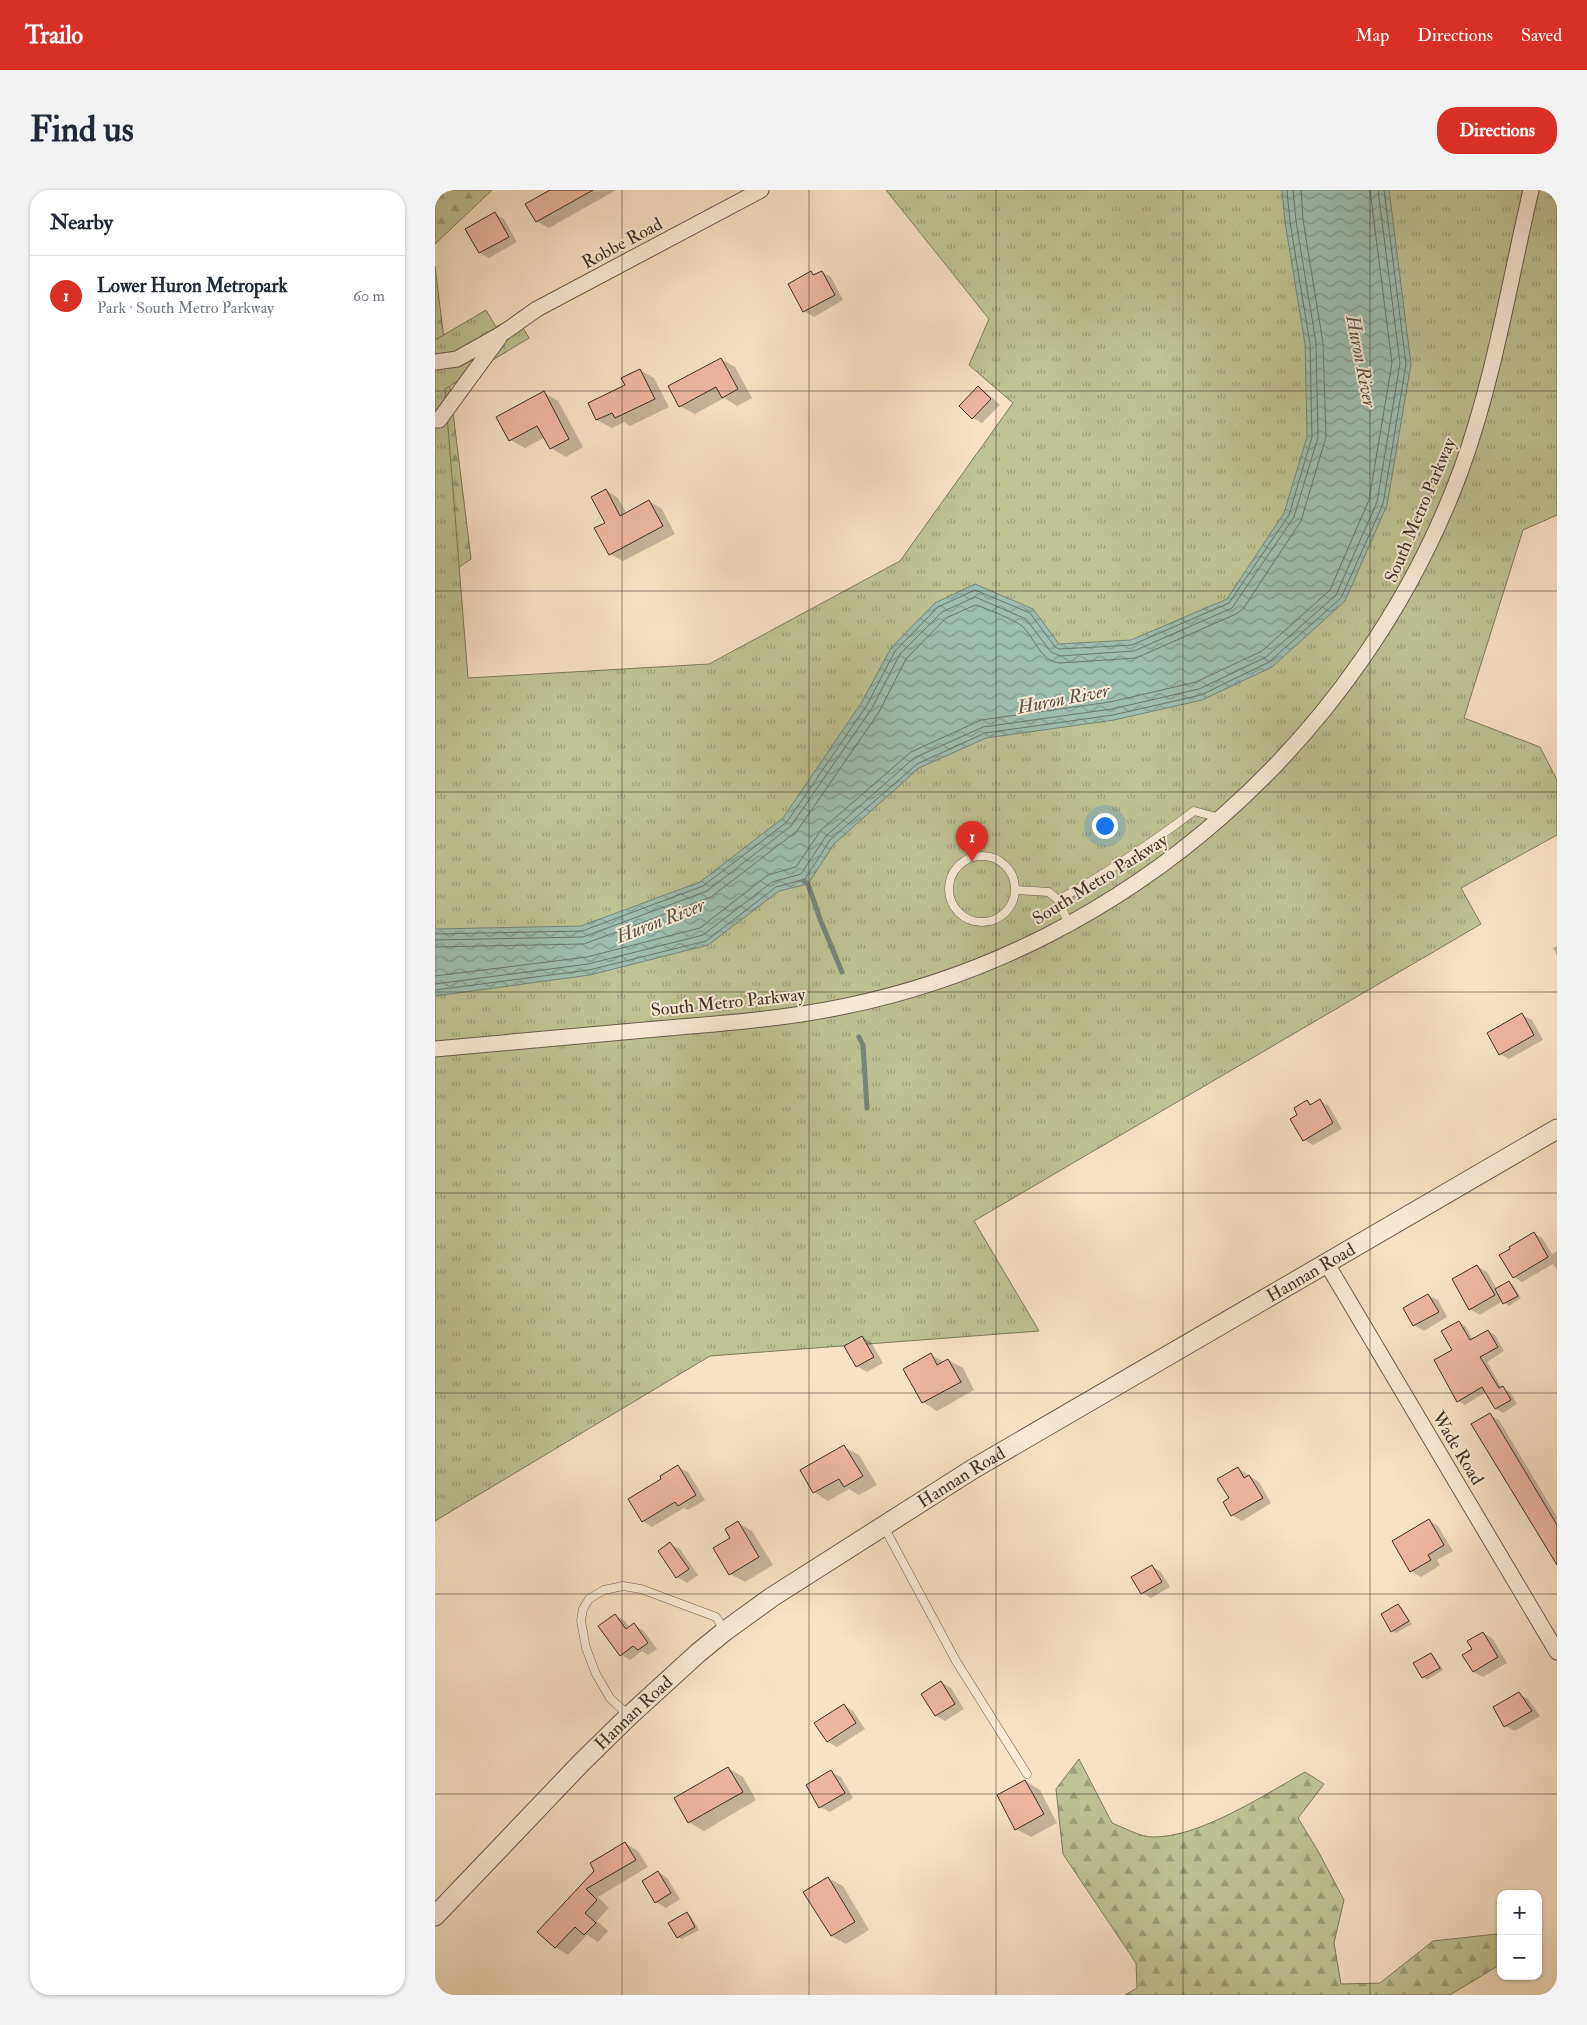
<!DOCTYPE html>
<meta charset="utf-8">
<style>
body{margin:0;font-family:"IM FELL Double Pica",serif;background:#f2f2f3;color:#1f2937}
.controls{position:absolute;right:15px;bottom:15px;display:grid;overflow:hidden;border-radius:10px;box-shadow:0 1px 4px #0004}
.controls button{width:45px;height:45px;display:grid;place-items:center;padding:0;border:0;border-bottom:1px solid #e0e1e3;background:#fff;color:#1f2937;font:25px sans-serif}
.you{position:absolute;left:669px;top:635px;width:18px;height:18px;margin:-12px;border:4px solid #fff;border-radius:50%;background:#1a73e8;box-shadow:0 0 0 8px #1a73e833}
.badge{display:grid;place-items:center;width:32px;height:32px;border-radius:50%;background:#d93025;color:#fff;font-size:16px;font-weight:700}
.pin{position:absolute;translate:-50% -41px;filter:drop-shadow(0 1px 2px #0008)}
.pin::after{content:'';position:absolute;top:26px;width:18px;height:15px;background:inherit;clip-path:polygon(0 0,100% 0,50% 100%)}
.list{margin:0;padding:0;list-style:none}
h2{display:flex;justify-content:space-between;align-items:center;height:65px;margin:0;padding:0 20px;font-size:21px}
h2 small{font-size:16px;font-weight:400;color:#747a83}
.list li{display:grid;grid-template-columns:32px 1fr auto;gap:15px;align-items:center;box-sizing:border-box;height:80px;padding:0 20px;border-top:1px solid #e0e1e3}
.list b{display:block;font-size:19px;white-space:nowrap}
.list p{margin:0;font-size:16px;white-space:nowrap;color:#747a83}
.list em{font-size:16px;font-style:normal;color:#747a83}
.map{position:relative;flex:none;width:1122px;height:1805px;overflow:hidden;border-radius:20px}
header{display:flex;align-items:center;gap:30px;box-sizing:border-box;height:70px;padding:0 25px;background:#d93025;color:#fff}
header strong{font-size:24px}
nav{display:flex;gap:28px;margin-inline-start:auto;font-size:18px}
.intro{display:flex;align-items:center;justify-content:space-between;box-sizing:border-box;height:120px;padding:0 30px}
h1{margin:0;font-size:35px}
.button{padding:12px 22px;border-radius:20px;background:#d93025;color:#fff;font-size:18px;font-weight:700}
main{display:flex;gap:30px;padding:0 30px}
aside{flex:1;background:#fff;border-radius:20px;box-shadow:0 1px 4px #0004}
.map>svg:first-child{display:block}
.forest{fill:url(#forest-firs);stroke:#7d7a5e}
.park{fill:url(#park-tufts);stroke:#7d7a5e}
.water{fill:url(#water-waves);stroke:#77857b}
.shadow{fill:#0003}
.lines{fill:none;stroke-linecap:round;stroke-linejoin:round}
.shore{stroke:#6d776d;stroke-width:1}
.stream{stroke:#77857b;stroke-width:5}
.building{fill:#eeb6a1;stroke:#3c3029}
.service-casing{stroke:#6b5c50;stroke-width:9}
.minor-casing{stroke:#6b5c50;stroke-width:17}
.tertiary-casing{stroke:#6b5c50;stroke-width:21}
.service{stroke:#faecd9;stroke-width:8}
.minor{stroke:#faecd9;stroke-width:15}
.tertiary{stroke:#faecd9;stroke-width:19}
.grid{fill:none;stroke:#3c3029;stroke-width:1;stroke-opacity:0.55}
.labels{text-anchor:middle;stroke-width:4;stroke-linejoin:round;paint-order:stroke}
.street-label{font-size:18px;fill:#3c3029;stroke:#faecd9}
.water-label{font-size:19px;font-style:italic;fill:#54544b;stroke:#faecd9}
</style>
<header>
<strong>Trailo</strong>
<nav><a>Map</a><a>Directions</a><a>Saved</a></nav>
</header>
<div class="intro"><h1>Find us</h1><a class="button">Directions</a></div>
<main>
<aside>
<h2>Nearby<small></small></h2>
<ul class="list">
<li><span class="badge">1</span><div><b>Lower Huron Metropark</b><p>Park · South Metro Parkway</p></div><em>60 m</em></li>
</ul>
</aside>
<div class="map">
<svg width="1122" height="1805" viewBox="0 0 1122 1805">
<defs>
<pattern id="forest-firs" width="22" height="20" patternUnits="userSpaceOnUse" patternTransform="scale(1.25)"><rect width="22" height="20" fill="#bec394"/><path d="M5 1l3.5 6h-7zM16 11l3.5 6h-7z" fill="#9c9f79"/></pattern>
<pattern id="park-tufts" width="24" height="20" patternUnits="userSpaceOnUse" patternTransform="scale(1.25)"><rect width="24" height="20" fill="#bec394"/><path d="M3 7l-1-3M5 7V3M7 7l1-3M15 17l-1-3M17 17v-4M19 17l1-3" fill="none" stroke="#9c9f79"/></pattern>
<pattern id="water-waves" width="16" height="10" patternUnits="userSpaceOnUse" patternTransform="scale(1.25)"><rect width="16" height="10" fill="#9ebeb1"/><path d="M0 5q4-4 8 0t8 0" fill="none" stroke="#829b90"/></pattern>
</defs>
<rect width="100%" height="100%" fill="#f7e2c5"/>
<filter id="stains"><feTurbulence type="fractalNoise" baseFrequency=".004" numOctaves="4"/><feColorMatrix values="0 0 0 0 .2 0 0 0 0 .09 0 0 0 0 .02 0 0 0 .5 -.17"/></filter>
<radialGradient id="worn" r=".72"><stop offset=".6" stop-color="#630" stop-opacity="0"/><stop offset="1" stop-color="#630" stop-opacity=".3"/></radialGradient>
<path class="forest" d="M0 0H57L0 54Z
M0 76 36 369 0 394Z
M644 1569 677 1633C687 1637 706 1647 717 1647 764 1648 829 1605 870 1582L889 1594 863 1628 883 1661 909 1710 899 1753 906 1794 945 1793 998 1751 1062 1744 1066 1749V1774L1015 1805H690L702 1798 701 1773 628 1664 621 1599Z"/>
<path class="park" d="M451 0H1122V325L1088 340 1029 528 1105 557 1122 590V645L1026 698 1046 734 539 1031 604 1141 275 1166 0 1331V150L51 120 61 137 81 126 94 148 10 199 33 488 274 474 465 371 578 213 534 175 554 129Z"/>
<path class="water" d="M847 0H954L976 174 952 315 910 411 837 477 767 510 679 530 551 548 484 578 399 654 373 694 344 701 273 755 155 785 0 806V739L146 736 265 692 348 628 427 512 456 458 500 413 540 394 598 419 624 454 696 450 792 409 849 323 872 247 870 154 850 32Z"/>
<path class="shadow" d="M118 0H181L114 38 101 31Z
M60 24 69 29 82 52 54 68 45 63Z
M387 82 396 87 408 110 379 127 369 121 376 83 381 85Z
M286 169 300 177 317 208 302 216 289 208 260 224 245 216Z
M205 180 219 188 234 217 195 236 189 232 177 238 162 230 155 213 191 196Z
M543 197 552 203 565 215 547 233 538 228Z
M108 202 123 211 148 257 131 267 116 258 110 247 90 258 75 250Z
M171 300 183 308 192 324 214 311 227 319 240 344 188 371 175 364 171 333Z
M1122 756V765L1118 758Z
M1087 825 1097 830 1108 850 1074 869 1065 864Z
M872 911 878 915 885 911 894 916 907 939 878 955 869 950 864 925Z
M1099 1043 1107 1048 1117 1064 1122 1061V1080L1118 1074 1087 1092 1079 1087Z
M1042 1076 1052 1082 1062 1099 1074 1092 1078 1095 1086 1108 1074 1116 1068 1111 1045 1125 1035 1119 1018 1090Z
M993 1105 1003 1110 1012 1127 989 1141 979 1135Z
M1024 1132 1031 1137 1038 1150 1053 1141 1060 1145 1069 1161 1052 1172 1067 1198 1075 1202 1082 1214 1068 1223 1061 1219 1051 1202 1030 1215 1023 1211 1019 1160Z
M427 1147 436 1152 448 1173 432 1182 422 1176 411 1156Z
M496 1165 509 1172 513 1170 528 1178 539 1200 502 1221 488 1212Z
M1055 1225 1064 1230 1122 1327V1374L1038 1235Z
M409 1257 424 1265 442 1295 424 1305 414 1299 393 1311 379 1302Z
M243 1277 253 1282 270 1310 253 1320 249 1318 217 1337 208 1331 228 1290Z
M803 1278 824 1292 836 1313 807 1331 797 1325 796 1308Z
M994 1330 1003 1336 1018 1361 1002 1370 1005 1375 986 1387 976 1381Z
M303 1333 317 1341 338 1375 310 1392 295 1384 296 1348Z
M235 1354 245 1359 263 1385 252 1393 242 1387Z
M717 1376 726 1382 735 1397 716 1408 707 1403Z
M963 1415 967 1418 977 1434 961 1443 957 1441Z
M180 1425 190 1431 195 1438 199 1435 208 1440 222 1459 213 1465 207 1461 195 1470 186 1465Z
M1048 1443 1057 1448 1072 1473 1048 1487 1039 1482V1460Z
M996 1465 1000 1467 1008 1480 992 1490 988 1487Z
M506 1492 516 1498 529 1519 510 1531 501 1526Z
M1084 1504 1093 1509 1105 1526 1080 1541 1070 1536Z
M409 1515 418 1521 430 1539 402 1557 392 1552Z
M293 1578 308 1587 321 1610 269 1641 254 1632 241 1609Z
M396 1582 406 1587 418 1608 395 1622 385 1617Z
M590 1591 605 1600 622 1633 596 1647 581 1639Z
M190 1653 203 1661 213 1677 163 1707 174 1718 162 1731 173 1741 163 1752 152 1745 133 1765 120 1757 104 1742Z
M223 1682 232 1688 245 1709 231 1718 221 1712Z
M393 1688 408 1696 434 1740 411 1754 396 1746Z
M252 1724 256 1726 264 1740 247 1749 242 1747Z"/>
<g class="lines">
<path class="shore" d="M0 744 147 741 268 696 352 632 432 515 460 461 503 417 540 400 595 423 620 457 624 459 697 455 794 413 854 325 877 247 875 154 855 32 852 0
M0 750 148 747 272 701 356 636 437 518 465 464 507 422 540 407 591 429 616 462 625 466 699 461 797 418 859 327 883 247 881 153 861 31 858 0
M0 757 149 754 276 707 362 641 444 522 471 469 511 428 540 415C547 416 581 431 587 436 600 448 605 471 625 473L701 468 801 424 808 419 866 331 891 247 888 153 868 30 866 0
M0 786 152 767 265 738 333 685 361 677 386 640 476 562 546 530 675 512 761 492 827 461 895 400 934 310 957 173 935 0
M0 794 153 774 268 745 337 692 366 684 391 646 479 568 548 537 677 519 764 499 831 467 901 405 942 312 965 173 943 0
M0 800 154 780 271 751 341 697 370 689 395 650 482 574 550 543 678 525 766 505 834 472 906 408 948 314 971 174 949 0"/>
<path class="stream" d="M369 691 373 694 385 729 407 782
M424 847 428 855 432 918"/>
</g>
<path class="building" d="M115 0H158L101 32 90 14Z
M60 22 74 47 44 63 30 39Z
M376 81 378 85 387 81 400 105 368 122 353 94Z
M286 168 303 199 287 208 281 197 244 217 233 196Z
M205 179 220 209 180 228 177 223 161 230 153 213 190 195 186 188Z
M543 196 556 209 537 229 524 216Z
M109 201 134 249 115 259 102 236 74 251 61 227Z
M171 299 185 326 214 310 228 336 174 365 159 338 170 333 156 307Z
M1087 823 1099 845 1064 865 1052 843Z
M885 909 898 933 868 951 855 929 862 925 859 918 872 910 875 915Z
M1099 1042 1113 1067 1078 1088 1064 1065 1075 1059 1074 1057Z
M1042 1075 1060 1105 1034 1120 1017 1089Z
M1074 1091 1083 1106 1068 1114 1060 1099Z
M993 1104 1004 1122 978 1136 968 1118Z
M1024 1131 1035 1150 1053 1140 1063 1157 1045 1167 1064 1198 1068 1196 1076 1210 1060 1219 1047 1197 1022 1212 999 1170 1017 1160 1006 1141Z
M427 1146 439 1167 421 1177 409 1156Z
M496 1163 502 1175 513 1169 526 1192 487 1213 468 1179Z
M1055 1223 1122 1335V1375L1036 1234Z
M409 1255 428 1286 409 1297 404 1289 378 1303 365 1280Z
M243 1275 261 1305 243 1316 240 1312 207 1332 193 1309 226 1289 225 1286Z
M803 1277 809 1288 814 1285 828 1308 796 1326 788 1312 794 1308 782 1289Z
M994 1329 1009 1355 993 1365 996 1370 975 1382 957 1351Z
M303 1331 324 1367 294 1385 278 1358 295 1348 290 1339Z
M235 1352 254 1379 241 1388 223 1361Z
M717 1375 727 1392 706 1404 696 1387Z
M963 1414 974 1431 956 1442 946 1424Z
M180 1424 191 1439 199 1433 213 1453 203 1460 198 1456 185 1466 163 1436Z
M1048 1442 1063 1467 1038 1482 1027 1465 1037 1459 1032 1451Z
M996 1463 1005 1478 987 1488 978 1473Z
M506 1491 520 1514 500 1526 486 1504Z
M1084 1502 1097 1521 1069 1537 1058 1517Z
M409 1514 421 1533 392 1552 379 1533Z
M293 1577 308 1602 253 1633 239 1608Z
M396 1580 410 1603 384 1618 371 1595Z
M590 1590 609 1624 580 1640 562 1605Z
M190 1652 201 1670 151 1699 162 1710 150 1723 161 1733 149 1745 140 1737 120 1758 102 1742 159 1681 155 1673Z
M223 1681 236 1703 220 1713 207 1691Z
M393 1687 420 1732 396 1746 368 1702Z
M252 1722 260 1737 242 1748 233 1733Z"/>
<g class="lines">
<defs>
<path id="service" d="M514 699a33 33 0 1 1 66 0a33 33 0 1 1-66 0Z
M580 700 614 702 623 710
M634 734 623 710C671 684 715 654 759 621L785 628
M449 1337 521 1471 592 1584
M194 1526 175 1508 161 1484 151 1458 146 1431 148 1419 154 1409 169 1400 188 1396 206 1399 281 1427 290 1441"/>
<path id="minor" d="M0 172 22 169 68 143 102 119 326 0
M0 230H4L64 148
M0 859C70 852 140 846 210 840 277 834 345 830 411 816 693 758 927 547 1026 280 1059 189 1074 94 1096 0
M892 1074 1122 1462"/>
<g id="tertiary">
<path id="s1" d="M0 1726 147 1572 194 1526 263 1463 290 1441 337 1407 538 1279 1122 939"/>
</g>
</defs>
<use href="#service" class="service-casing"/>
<use href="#minor" class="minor-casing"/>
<use href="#tertiary" class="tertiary-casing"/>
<use href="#service" class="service"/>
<use href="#minor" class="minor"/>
<use href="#tertiary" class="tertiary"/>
</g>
<path class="grid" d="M187 0V1805M374 0V1805M561 0V1805M748 0V1805M935 0V1805M0 201H1122M0 401H1122M0 602H1122M0 802H1122M0 1003H1122M0 1203H1122M0 1404H1122M0 1604H1122"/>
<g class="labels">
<g class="street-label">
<text transform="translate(187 53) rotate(-28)" y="6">Robbe Road</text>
<text transform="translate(985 320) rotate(-67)" y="6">South Metro Parkway</text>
<text transform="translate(665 689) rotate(-32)" y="6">South Metro Parkway</text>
<text transform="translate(293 812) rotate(-6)" y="6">South Metro Parkway</text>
<text dy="6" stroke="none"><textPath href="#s1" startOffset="1094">Hannan Road</textPath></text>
<text transform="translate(1023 1258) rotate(59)" y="6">Wade Road</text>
<text dy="6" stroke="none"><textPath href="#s1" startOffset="689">Hannan Road</textPath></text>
<text dy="6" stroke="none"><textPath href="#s1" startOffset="284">Hannan Road</textPath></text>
</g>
<g class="water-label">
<text transform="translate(927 171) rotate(79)" y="7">Huron River</text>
<text transform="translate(628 508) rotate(-11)" y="7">Huron River</text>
<text transform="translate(225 730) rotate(-21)" y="7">Huron River</text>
</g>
</g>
<rect width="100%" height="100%" filter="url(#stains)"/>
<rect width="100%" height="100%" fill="url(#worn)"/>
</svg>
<div class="controls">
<button>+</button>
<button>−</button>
</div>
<div class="you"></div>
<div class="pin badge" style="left:537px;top:672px">1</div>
</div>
</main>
